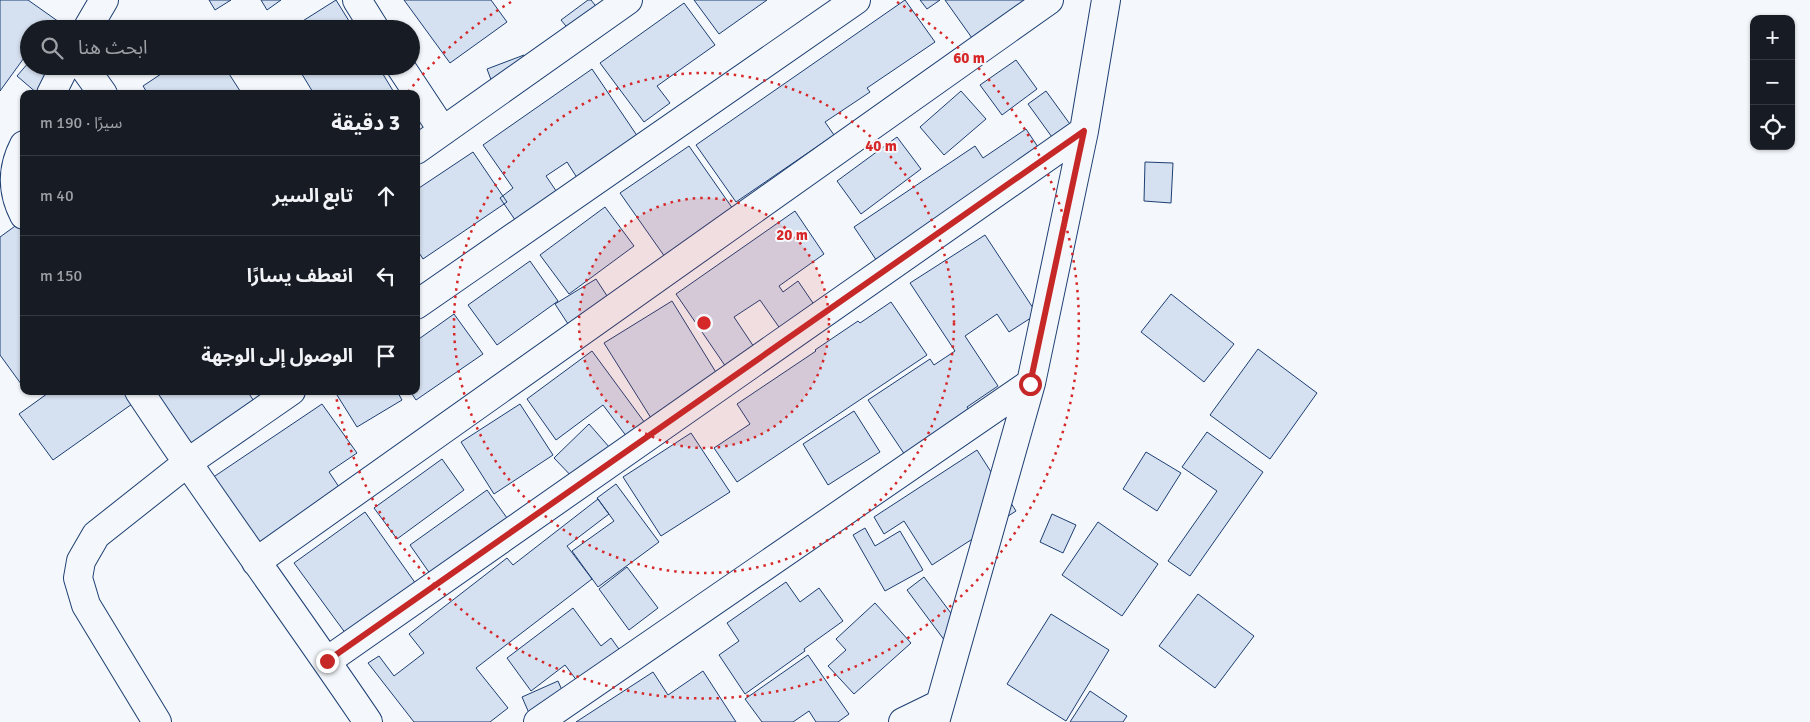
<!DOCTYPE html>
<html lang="ar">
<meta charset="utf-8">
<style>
body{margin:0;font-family:Signika,"Noto Sans Arabic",sans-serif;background:#20242c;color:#f1f3f6;direction:rtl}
.controls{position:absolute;right:15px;top:15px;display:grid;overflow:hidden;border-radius:10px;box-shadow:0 1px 4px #0004}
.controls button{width:45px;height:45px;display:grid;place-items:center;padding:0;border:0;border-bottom:1px solid #363941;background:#171b24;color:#f1f3f6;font:25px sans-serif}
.stop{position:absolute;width:15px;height:15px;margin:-11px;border:4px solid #c62828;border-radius:50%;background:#fff}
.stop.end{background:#c62828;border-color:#fff;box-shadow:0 1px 5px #0008}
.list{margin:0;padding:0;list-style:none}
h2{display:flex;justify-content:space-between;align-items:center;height:65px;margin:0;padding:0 20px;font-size:21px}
h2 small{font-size:16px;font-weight:400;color:#9ea1a6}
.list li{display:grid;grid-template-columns:32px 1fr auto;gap:15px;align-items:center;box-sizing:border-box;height:80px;padding:0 20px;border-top:1px solid #363941}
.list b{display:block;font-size:19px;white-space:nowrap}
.list em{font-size:16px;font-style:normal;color:#9ea1a6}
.icon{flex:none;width:28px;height:28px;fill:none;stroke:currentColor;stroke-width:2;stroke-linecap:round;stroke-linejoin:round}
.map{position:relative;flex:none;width:1810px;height:722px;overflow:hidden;direction:ltr}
.search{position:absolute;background:#171b24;box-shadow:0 1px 4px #0004;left:20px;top:20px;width:400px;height:55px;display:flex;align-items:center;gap:12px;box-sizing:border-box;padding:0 18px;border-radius:28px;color:#9ea1a6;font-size:19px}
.panel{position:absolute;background:#171b24;box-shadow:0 1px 4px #0004;left:20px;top:90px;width:400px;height:305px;border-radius:10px;direction:rtl}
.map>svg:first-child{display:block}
.building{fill:#d5e0f0;stroke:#1d3f73}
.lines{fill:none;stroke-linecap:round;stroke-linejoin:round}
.minor-casing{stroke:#1d3f73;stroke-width:30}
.minor{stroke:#f4f7fb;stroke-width:28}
.route{stroke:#c62828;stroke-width:6}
.ring{fill:none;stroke:#d62828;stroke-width:2.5;stroke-dasharray:2.5 5}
.centre{fill:#d62828;stroke:#f4f7fb;stroke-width:2.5}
.ring-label{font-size:15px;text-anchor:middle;font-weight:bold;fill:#d62828;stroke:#f4f7fb;stroke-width:4;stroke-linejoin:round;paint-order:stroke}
</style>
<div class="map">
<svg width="1810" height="722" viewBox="0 0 1810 722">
<rect width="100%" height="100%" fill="#f4f7fb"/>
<path class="building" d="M0 0H28L69 29H29V51L0 91Z
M209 0H231L215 10Z
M261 0H281L267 10Z
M336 0 354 29H290Z
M404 0H491L507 22 450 63Z
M588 0H591L607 20 579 42 561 20Z
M694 0H767L719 34Z
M905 0 935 42 867 88 870 92 825 122 834 135 736 202 696 145Z
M920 0H940L927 9Z
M945 0H1026L972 38Z
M684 3 715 45 657 86 670 103 644 122 600 63Z
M524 55 530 71 493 85 487 69Z
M1016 60 1037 89 1002 115 980 85Z
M29 62V66H48L56 73 38 94 17 76Z
M173 66H224L242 94H148L143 86Z
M297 66H378L395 94H314Z
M592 69 640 140 581 184 567 162 546 176 563 201 522 230 500 198 513 188 483 145Z
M961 91 986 119 944 155 920 127Z
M1046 91 1075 131 1057 144 1028 104Z
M1026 129 1048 162 885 273 854 227 975 146 983 158Z
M897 137 921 169 861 214 837 181Z
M689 146 740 219 672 267 620 193Z
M473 152 507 202 423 259 416 248V190Z
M1145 162 1173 163 1171 203 1144 201Z
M605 207 634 246 569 294 540 255Z
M795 211 824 254 779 286 783 292 798 281 815 306 781 330 760 300 734 317 756 350 728 370 676 294Z
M18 224 24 232V388L0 355V237Z
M985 235 1037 314 1009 332 997 314 965 336 998 386 967 407 970 412 905 455 868 400 930 359 934 365 955 351 910 283Z
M530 261 558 301 497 345 468 305Z
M596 279 611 302 570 327 555 304Z
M1171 294 1234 344 1204 382 1141 332Z
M672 301 717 374 656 426 604 343Z
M891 302 927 355 737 482 714 448 750 424 737 404 816 351 815 350 858 321 860 323Z
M454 314 483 354 416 400 410 391H416V341Z
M1258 349 1317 393 1270 459 1210 415Z
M592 351 645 423 627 437 603 405 556 440 527 399Z
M51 391H149V392L53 460 19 414Z
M150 391H217L219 394 222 391H247L261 411 198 457Z
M344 391H397L402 400 357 427 337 395Z
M322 404 357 453 329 472 345 496 262 552 212 478Z
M520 404 553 455 494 494 461 442Z
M854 411 880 452 828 485 803 444Z
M589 424 610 448 576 481 554 458Z
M1207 432 1263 472 1190 576 1168 561 1217 491 1182 467Z
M691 433 730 492 661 536 623 477Z
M977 450 1016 511 932 565 904 521 884 534 874 517Z
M1146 452 1181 473 1157 511 1123 489Z
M442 459 464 490 397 539 374 508Z
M616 484 659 542 598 587 572 551 614 521 597 498Z
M487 490 517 532 440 588 410 545Z
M598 499 609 514 567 546 592 579 476 668 508 708 490 722H414L368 663 379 656 394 676 424 653 409 634 507 558 513 565Z
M365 512 416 584 346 634 294 563Z
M1052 514 1076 525 1063 553 1040 542Z
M1098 522 1158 564 1122 616 1062 575Z
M865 528 875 546 900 531 923 570 885 591 853 535Z
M627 567 658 608 629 630 599 589Z
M924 577 962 628 945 641 907 590Z
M786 582 800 602 819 588 843 621 804 649 805 651 745 694 719 655 739 641 727 623Z
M1198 594 1254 636 1215 688 1159 646Z
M875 603 911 643 854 694 828 666 846 650 836 639Z
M573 608 601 646 611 638 626 659 584 690 565 665 531 691 507 658Z
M1051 614 1109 650 1066 721 1007 684Z
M808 655 849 714 838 722H816L809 711 793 722H762L745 699Z
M703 671 736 722H576L653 672 668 695Z
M558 681 568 704 532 720 522 697Z
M1090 691 1127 716 1123 722H1070Z"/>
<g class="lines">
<defs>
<path id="minor" d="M357 0 375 29
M87 29 104 0
M83 66 103 94
M400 66 443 131
M51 94 65 66
M24 145C12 168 12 192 24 215
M416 150 628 0
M416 305 856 0
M139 391C213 503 293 611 368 722
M256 562 1049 0
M327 661 1084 131
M157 722 86 605 78 578 81 561 96 535 187 463 291 391
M538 722 1031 383
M903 722 940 704
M935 722 1031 383 1084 131 1106 0"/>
</defs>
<use href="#minor" class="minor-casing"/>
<use href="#minor" class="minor"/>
</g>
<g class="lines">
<path class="route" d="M327 661 1084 131 1030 384"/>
</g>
<circle cx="704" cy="323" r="125" fill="#d62828" fill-opacity=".12"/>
<g class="ring">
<circle cx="704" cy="323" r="125"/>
<circle cx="704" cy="323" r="250"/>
<path d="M408 92A375 375 0 0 1 511 2M897 2A375 375 0 1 1 335 391"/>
</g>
<circle cx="704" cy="323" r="8" class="centre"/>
<g class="ring-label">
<text x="969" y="63">60 m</text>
<text x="881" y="151">40 m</text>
<text x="792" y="240">20 m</text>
</g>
</svg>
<div class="controls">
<button>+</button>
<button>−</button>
<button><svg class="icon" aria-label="locate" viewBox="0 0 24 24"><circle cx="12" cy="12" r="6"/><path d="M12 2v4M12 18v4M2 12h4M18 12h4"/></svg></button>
</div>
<div class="stop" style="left:1030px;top:384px"></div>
<div class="stop end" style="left:327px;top:661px"></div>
<div class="search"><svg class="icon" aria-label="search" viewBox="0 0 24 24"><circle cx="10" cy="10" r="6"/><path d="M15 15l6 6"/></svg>ابحث هنا</div>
<section class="panel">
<h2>3 دقيقة<small>سيرًا · 190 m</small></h2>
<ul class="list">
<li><svg class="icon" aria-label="ahead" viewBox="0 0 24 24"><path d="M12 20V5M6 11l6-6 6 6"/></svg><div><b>تابع السير</b></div><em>40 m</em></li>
<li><svg class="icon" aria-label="left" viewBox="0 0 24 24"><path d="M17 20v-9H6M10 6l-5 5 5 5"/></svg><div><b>انعطف يسارًا</b></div><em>150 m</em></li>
<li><svg class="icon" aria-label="arrive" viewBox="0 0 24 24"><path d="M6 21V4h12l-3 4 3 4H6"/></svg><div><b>الوصول إلى الوجهة</b></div></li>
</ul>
</section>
</div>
